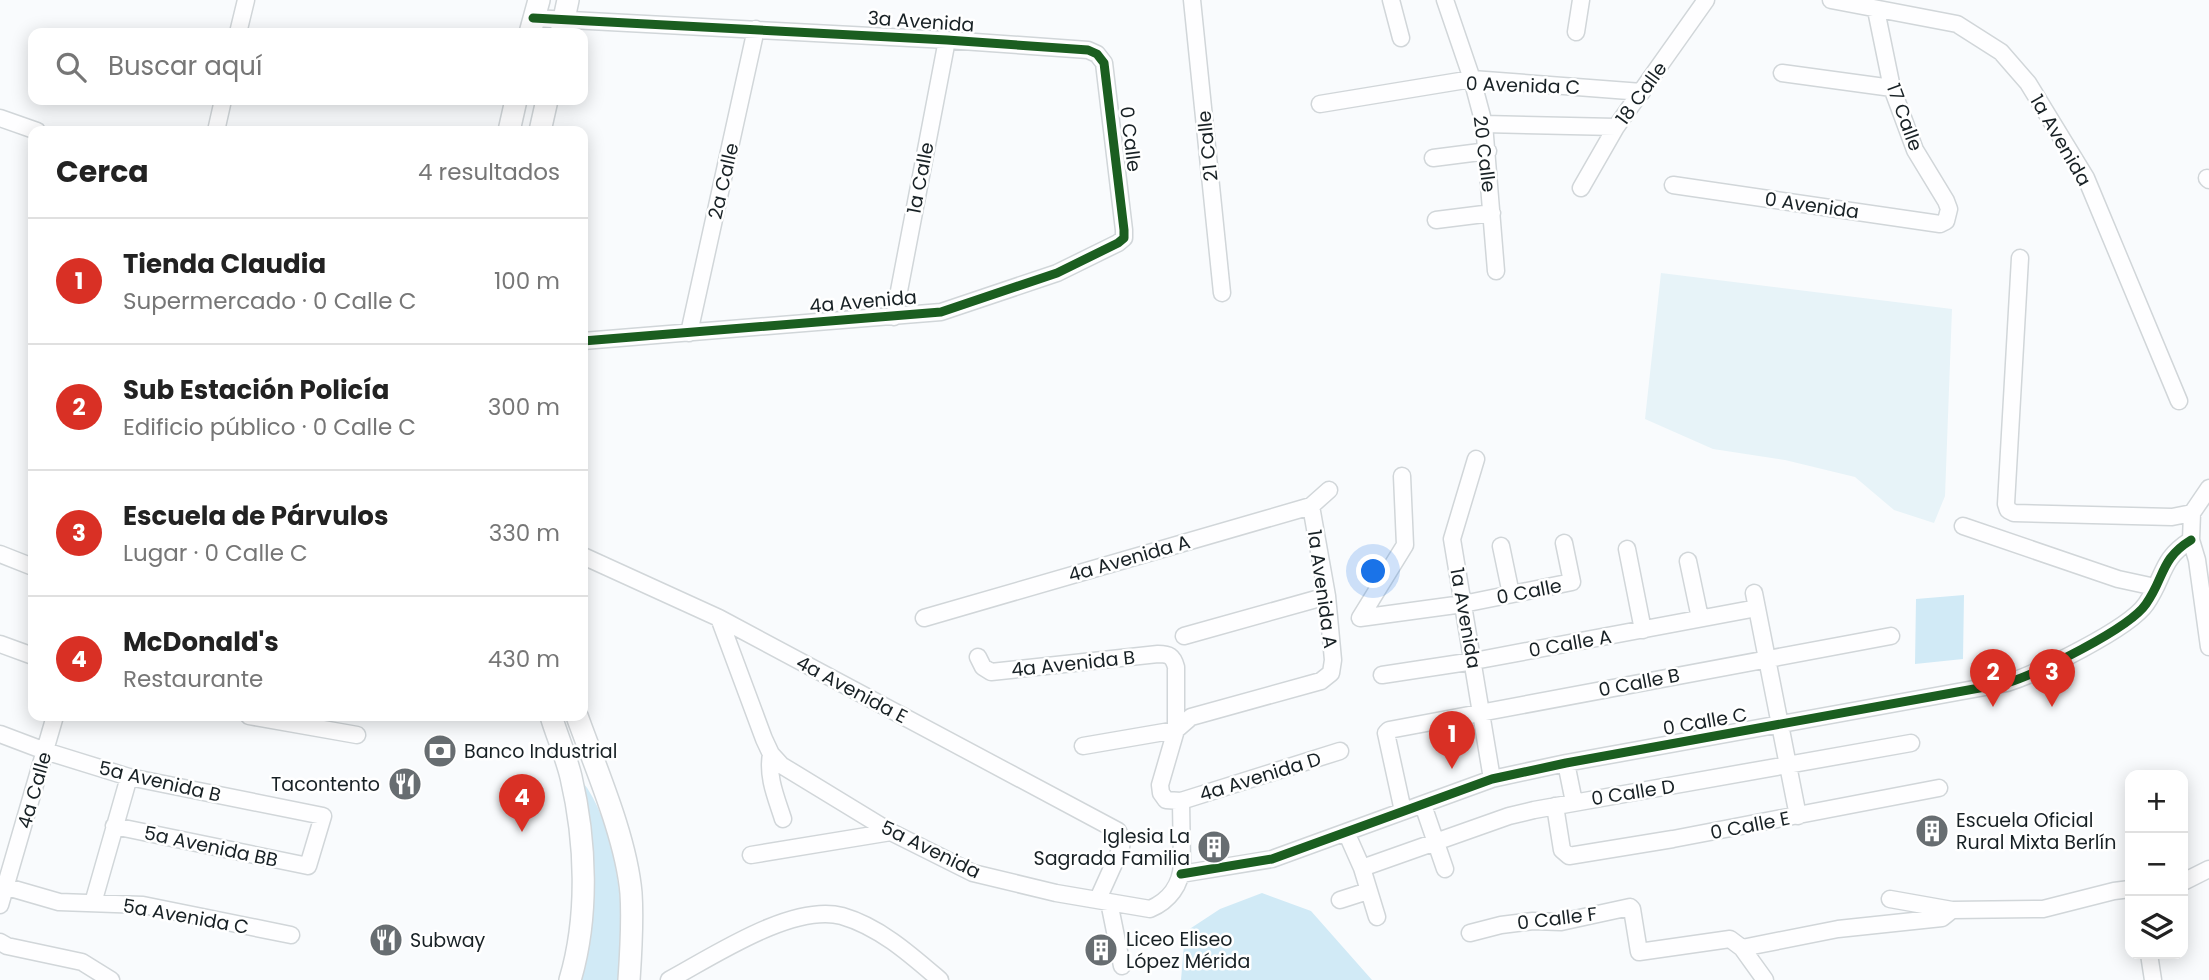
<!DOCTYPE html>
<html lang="es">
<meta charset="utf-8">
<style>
body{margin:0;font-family:Poppins,sans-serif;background:#f6f6f6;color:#222}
.controls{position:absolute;right:21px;bottom:21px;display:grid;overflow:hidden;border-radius:14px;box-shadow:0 4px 18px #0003}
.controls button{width:63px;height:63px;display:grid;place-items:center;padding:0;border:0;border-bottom:2px solid #e0e0e0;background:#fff;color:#222;font:35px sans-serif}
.you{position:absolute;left:1374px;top:572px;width:24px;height:24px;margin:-18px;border:5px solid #fff;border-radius:50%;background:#1a73e8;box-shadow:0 0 0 10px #1a73e833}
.badge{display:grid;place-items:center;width:46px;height:46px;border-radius:50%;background:#d93025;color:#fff;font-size:23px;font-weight:700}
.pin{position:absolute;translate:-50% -58px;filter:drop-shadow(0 2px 4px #0008)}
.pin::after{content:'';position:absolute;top:37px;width:24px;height:21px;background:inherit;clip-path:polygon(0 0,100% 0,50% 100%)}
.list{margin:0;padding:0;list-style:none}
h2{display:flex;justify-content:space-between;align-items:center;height:91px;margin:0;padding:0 28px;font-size:30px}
h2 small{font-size:23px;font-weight:400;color:#767676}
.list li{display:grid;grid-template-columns:46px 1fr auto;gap:21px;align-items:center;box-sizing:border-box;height:126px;padding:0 28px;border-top:2px solid #e0e0e0}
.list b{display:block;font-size:26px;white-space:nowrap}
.list p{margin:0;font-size:23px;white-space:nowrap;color:#767676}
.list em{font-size:23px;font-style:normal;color:#767676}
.icon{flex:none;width:38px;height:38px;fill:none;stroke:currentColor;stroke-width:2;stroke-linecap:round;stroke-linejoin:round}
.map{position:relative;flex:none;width:2209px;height:980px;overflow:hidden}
.search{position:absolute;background:#fff;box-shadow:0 4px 18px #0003;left:28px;top:28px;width:560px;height:77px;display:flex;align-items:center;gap:18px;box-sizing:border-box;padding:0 24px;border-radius:14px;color:#767676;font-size:26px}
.panel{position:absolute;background:#fff;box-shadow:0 4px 18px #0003;left:28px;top:126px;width:560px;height:595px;border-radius:14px}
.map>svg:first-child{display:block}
.built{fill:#e7f3f8}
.green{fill:#d1eaf6}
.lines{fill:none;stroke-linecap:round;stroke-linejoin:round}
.minor-casing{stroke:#d1d6d9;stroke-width:19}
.major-casing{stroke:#d1d6d9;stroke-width:24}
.minor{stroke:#fefeff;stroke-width:16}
.major{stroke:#fefeff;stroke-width:21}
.cycleway-casing{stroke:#fff;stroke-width:13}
.cycleway{stroke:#1b5e20;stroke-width:9}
.labels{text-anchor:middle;stroke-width:5;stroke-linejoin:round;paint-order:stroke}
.street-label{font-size:19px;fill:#182125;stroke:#fff}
.poi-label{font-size:19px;fill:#182125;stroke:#fff;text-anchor:start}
</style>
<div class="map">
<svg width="2209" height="980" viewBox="0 0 2209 980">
<rect width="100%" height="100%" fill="#f9fbfd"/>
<path class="built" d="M1661 273 1952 309 1945 496 1934 523 1894 510 1855 477 1785 460 1713 449 1645 419Z"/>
<path class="green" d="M1964 595 1963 659 1915 664 1916 599Z
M582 781C618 826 626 923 622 980H575Z
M1262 893 1311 911 1372 980H1181L1185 932 1220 909Z"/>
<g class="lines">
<defs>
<path id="minor" d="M1192 0 1222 293
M1391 0 1401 38
M1445 0 1472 79 1484 124 1496 271
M1831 0 1957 24 2001 52 2028 83 2086 178 2179 401
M533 18 947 40 1088 50 1097 54 1104 63 1124 230V238L1118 243 1057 273 941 312 583 341
M1576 32 1581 0
M238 33 246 0
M1782 73 1892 88
M1320 104 1472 79 1642 92
M0 118 37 131
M1484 124 1616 127
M216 131 223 100
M1433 158 1488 151
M2207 178 2209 180
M1673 185 1940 224 1946 221 1949 209 1946 201 1915 150 1892 88 1876 10
M1581 188 1616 127 1706 0
M1436 220 1492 213
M2020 258 2006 504 2008 510 2014 513 2172 517 2192 513
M894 317 947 40
M689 333 756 29
M1476 459 1452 539 1492 779
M1402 476 1405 545 1360 618 1463 604 1572 582 1564 543
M2209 488 2192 513 2191 540 2197 560 2209 647
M1963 526 2118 579 2155 587
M1501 546 1511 594
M1627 549 1643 630
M0 554 33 567
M583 556 719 618 1118 831 1122 840 1121 848 1098 899
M1688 561 1700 618
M1754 593 1798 816
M719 618 764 739 771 754 781 765 891 832 973 873 1056 893 1150 909C1169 901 1181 885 1182 864L1181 801 1166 800 1161 793 1160 785 1176 730V667C1173 656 1169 654 1158 654L991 672 983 667 978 657
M924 618 1311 506 1329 490
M1184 636 1327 596
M0 644 33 656
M1382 675 1474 661 1757 608
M249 716 357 735
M0 734 45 751 129 777 323 816 308 866 114 826
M1083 746 1176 730 1191 717 1321 681 1331 673 1333 660 1327 596 1311 506
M771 754C767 777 776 797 783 819
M1566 763 1574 802
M1181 801 1340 751
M1423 805 1445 869
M1555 806 1562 850 1569 856 1673 839 1939 788
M1403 811 1386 733 1389 730 1891 636
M1346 832 1362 868 1377 917
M751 855 891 832
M1362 868 1509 816 1534 810 1911 743
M1181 874 1272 859 1492 779 1566 763 2007 683C2038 673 2129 629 2146 604 2165 577 2160 559 2191 540
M2183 882 2209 869
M0 885 59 902 143 905 291 935
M1890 899 1952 910
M1340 900 1368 891
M1109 902 1122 966
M93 903 129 777
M0 905 55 716
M1470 933 1501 925 1533 921 1561 922 1630 907 1632 909 1639 952 1730 939 1742 948 1765 980
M0 942 7 946 82 962 111 980
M1742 948 1838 929 1942 918 1952 910 2043 909 2114 891 2130 889
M2149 954 2153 980
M669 980C712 957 792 903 842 916 880 927 911 955 940 980"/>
<path id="major" d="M530 33 539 0
M561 33 568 0
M509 131 516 100
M540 131 547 100
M551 716C557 736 566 756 571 777 586 841 589 916 570 980
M577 716C596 769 626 837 631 893 633 922 631 951 629 980"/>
</defs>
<use href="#minor" class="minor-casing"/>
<use href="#major" class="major-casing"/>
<use href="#minor" class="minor"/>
<use href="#major" class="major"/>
<defs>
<path id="cycleway" d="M533 18 947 40 1088 50 1097 54 1104 63 1124 230V238L1118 243 1057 273 941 312 583 341
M1181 874 1272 859 1492 779 1566 763 2007 683C2038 673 2129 629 2146 604 2165 577 2160 559 2191 540"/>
</defs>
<use href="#cycleway" class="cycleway-casing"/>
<use href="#cycleway" class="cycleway"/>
</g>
<defs>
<symbol id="bank-disc" viewBox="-11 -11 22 22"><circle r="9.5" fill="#676d71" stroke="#fff"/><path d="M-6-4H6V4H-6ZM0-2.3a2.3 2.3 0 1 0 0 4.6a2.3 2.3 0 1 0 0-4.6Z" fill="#fff"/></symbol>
<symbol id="restaurant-disc" viewBox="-11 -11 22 22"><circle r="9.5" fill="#676d71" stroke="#fff"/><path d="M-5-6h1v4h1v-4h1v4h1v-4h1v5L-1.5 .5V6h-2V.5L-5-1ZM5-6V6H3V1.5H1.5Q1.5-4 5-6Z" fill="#fff"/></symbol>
<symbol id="building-disc" viewBox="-11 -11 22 22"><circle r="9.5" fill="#676d71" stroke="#fff"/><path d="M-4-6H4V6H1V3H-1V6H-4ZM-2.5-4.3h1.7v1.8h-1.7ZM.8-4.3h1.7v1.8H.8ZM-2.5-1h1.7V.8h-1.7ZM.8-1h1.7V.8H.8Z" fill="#fff"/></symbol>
</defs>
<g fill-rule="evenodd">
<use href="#bank-disc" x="421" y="732" width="38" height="38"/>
<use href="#restaurant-disc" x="386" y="765" width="38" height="38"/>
<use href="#building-disc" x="1913" y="812" width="38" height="38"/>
<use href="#building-disc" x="1195" y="828" width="38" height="38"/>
<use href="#restaurant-disc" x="367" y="921" width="38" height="38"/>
<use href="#building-disc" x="1082" y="931" width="38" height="38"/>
</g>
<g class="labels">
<g class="street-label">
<text transform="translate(921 21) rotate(4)" y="7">3a Avenida</text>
<text transform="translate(1523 85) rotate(2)" y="7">0 Avenida C</text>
<text transform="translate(1641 93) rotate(-54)" y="7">18 Calle</text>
<text transform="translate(1905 117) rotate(70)" y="7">17 Calle</text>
<text transform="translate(1131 139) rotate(83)" y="7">0 Calle</text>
<text transform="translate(2061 140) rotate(60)" y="7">1a Avenida</text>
<text transform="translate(1207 146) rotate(-96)" y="7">21 Calle</text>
<text transform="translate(1485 154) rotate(83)" y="7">20 Calle</text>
<text transform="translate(920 178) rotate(-79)" y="7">1a Calle</text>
<text transform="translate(723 181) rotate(-77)" y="7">2a Calle</text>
<text transform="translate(1812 205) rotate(8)" y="7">0 Avenida</text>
<text transform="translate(863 301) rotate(-5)" y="7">4a Avenida</text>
<text transform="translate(1129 558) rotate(-16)" y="7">4a Avenida A</text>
<text transform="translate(1323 589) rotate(82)" y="7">1a Avenida A</text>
<text transform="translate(1529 591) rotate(-11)" y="7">0 Calle</text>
<text transform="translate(1466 618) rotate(80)" y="7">1a Avenida</text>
<text transform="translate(1570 643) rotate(-10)" y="7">0 Calle A</text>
<text transform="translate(1073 663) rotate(-6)" y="7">4a Avenida B</text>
<text transform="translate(1639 682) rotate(-11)" y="7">0 Calle B</text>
<text transform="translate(852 689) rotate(28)" y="7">4a Avenida E</text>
<text transform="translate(1705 721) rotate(-10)" y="7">0 Calle C</text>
<text transform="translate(1260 776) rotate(-17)" y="7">4a Avenida D</text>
<text transform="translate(160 781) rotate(13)" y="7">5a Avenida B</text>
<text transform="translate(34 790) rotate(-74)" y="7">4a Calle</text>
<text transform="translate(1633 792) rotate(-9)" y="7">0 Calle D</text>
<text transform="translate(1750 825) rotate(-11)" y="7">0 Calle E</text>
<text transform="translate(211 846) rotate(12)" y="7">5a Avenida BB</text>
<text transform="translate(931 849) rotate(26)" y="7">5a Avenida</text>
<text transform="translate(186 916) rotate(10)" y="7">5a Avenida C</text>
<text transform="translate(1557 918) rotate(-7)" y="7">0 Calle F</text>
</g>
<g class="poi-label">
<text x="464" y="758">Banco Industrial</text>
<text x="380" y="791" text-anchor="end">Tacontento</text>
<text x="1956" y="827">Escuela Oficial<tspan x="1956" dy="22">Rural Mixta Berlín</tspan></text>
<text x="1190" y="843" text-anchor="end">Iglesia La<tspan x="1190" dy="22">Sagrada Familia</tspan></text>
<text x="1126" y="946">Liceo Eliseo<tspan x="1126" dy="22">López Mérida</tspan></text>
<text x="410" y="947">Subway</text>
</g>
</g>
</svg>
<div class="controls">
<button>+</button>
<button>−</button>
<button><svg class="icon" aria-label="layers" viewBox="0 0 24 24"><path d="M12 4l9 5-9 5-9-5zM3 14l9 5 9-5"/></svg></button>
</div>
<div class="you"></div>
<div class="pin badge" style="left:1452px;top:769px">1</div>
<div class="pin badge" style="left:1993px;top:707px">2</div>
<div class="pin badge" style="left:2052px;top:707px">3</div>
<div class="pin badge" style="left:522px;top:832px">4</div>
<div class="search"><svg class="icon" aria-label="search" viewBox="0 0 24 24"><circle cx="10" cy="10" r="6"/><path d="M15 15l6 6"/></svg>Buscar aquí</div>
<section class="panel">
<h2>Cerca<small>4 resultados</small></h2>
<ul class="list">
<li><span class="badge">1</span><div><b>Tienda Claudia</b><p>Supermercado · 0 Calle C</p></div><em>100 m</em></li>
<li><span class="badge">2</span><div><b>Sub Estación Policía</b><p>Edificio público · 0 Calle C</p></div><em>300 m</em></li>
<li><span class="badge">3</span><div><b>Escuela de Párvulos</b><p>Lugar · 0 Calle C</p></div><em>330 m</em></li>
<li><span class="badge">4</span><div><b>McDonald's</b><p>Restaurante</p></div><em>430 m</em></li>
</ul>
</section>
</div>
